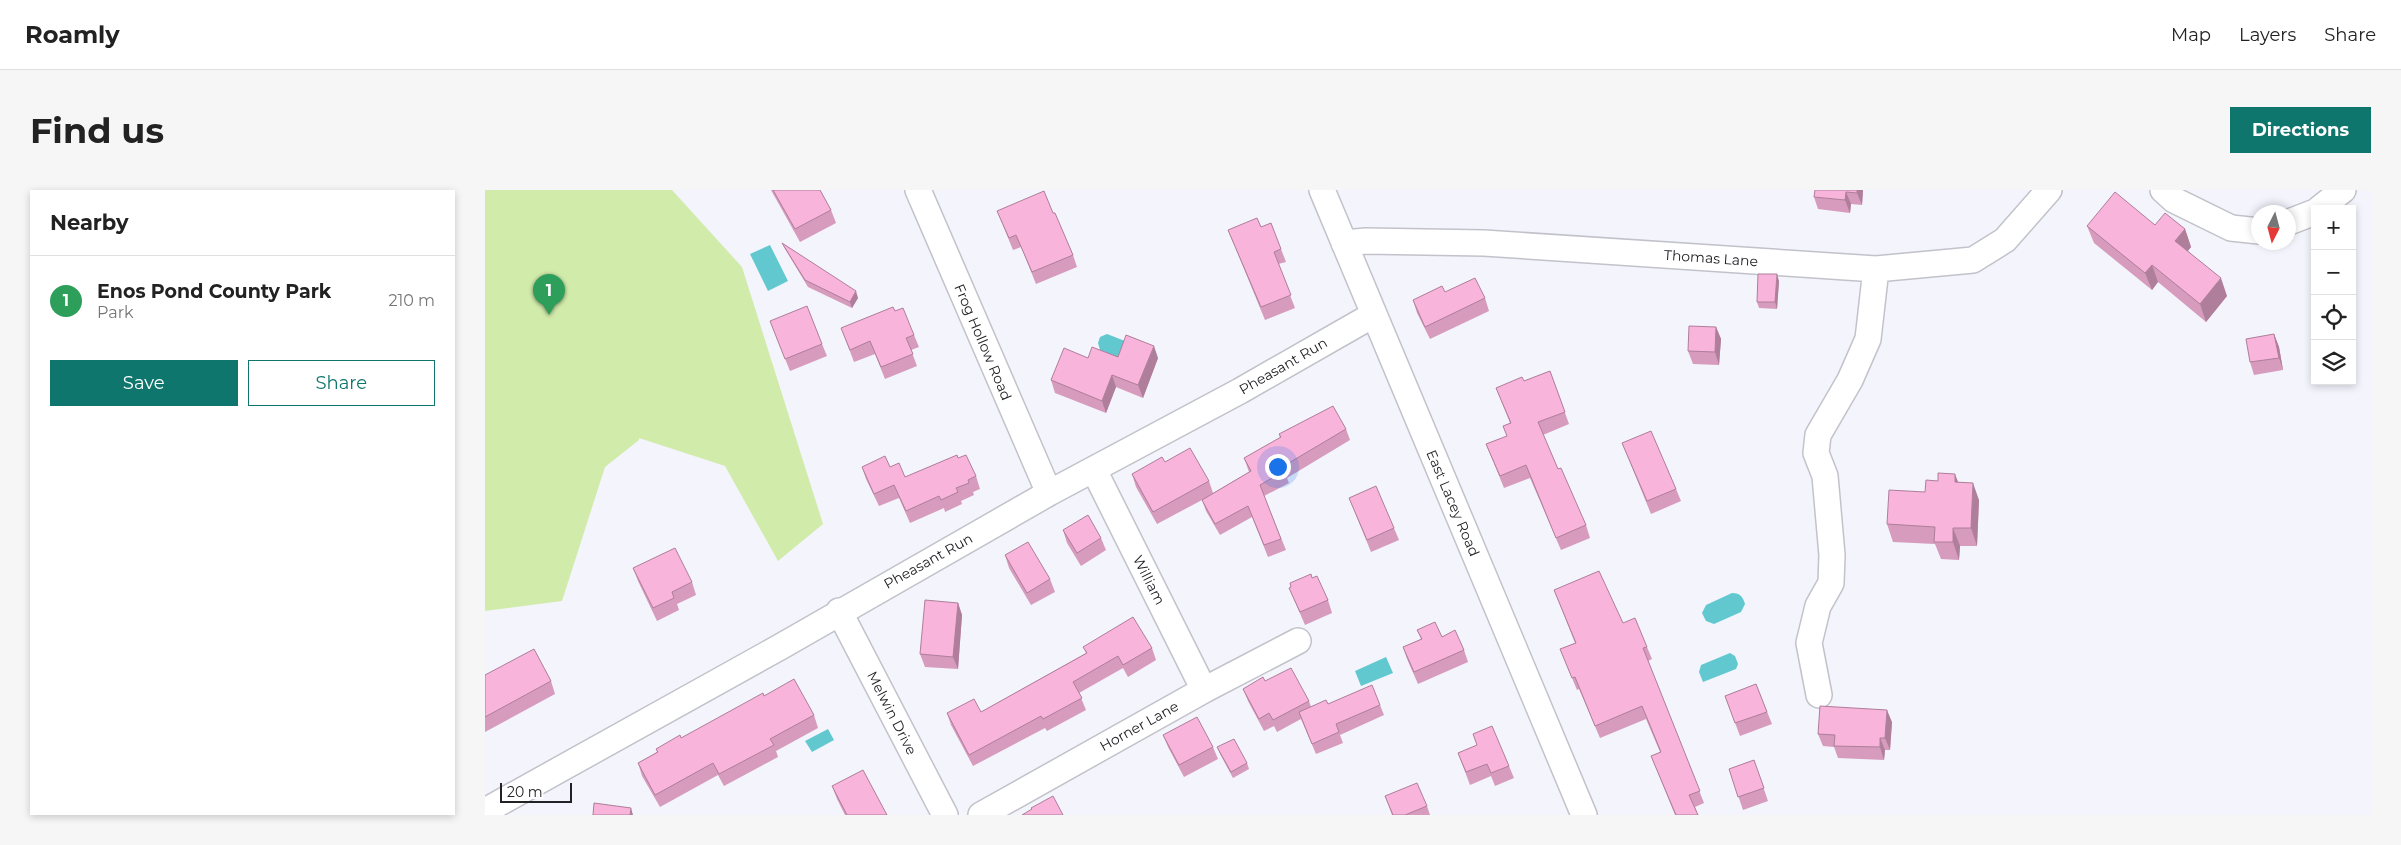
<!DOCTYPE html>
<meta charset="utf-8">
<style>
body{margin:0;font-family:Montserrat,sans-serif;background:#f6f6f6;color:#222}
.controls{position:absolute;right:15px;top:15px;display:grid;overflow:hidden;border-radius:0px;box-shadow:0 2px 8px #0003}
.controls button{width:45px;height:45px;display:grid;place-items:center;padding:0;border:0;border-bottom:1px solid #e0e0e0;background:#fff;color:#222;font:25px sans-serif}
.compass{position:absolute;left:1766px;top:15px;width:45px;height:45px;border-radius:50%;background:#fff;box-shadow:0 2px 8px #0003;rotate:186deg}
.scale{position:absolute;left:15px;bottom:12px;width:72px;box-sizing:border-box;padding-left:5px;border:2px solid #222226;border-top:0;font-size:14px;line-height:18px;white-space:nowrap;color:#222226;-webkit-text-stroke:4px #fff;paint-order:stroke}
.you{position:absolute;left:792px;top:276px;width:18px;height:18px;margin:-12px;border:4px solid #fff;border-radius:50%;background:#1a73e8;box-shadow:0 0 0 8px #1a73e833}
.badge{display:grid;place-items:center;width:32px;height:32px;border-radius:50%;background:#0f766e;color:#fff;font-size:16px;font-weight:700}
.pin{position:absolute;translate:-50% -41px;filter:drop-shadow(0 1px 2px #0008)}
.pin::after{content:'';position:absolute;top:26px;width:18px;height:15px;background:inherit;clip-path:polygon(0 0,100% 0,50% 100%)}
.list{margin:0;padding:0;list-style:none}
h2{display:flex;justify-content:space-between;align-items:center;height:65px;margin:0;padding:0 20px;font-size:21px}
h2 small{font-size:16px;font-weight:400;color:#767676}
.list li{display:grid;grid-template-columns:32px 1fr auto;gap:15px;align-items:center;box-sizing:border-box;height:90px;padding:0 20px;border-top:1px solid #e0e0e0}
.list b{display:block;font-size:19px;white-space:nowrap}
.list p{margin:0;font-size:16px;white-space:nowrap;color:#767676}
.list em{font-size:16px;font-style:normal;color:#767676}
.actions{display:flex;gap:10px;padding:15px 20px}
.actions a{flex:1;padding:11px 0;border:1px solid #0f766e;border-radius:0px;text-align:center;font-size:18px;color:#0f766e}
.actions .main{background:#0f766e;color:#fff}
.icon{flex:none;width:28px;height:28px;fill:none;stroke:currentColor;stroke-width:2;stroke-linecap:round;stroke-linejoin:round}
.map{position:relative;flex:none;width:1886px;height:625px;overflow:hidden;border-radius:0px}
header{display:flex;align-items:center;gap:30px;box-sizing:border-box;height:70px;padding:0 25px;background:#fff;border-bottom:1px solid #e0e0e0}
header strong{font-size:24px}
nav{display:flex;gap:28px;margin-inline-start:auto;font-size:18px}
.intro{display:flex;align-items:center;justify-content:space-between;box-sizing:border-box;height:120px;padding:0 30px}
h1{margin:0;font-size:35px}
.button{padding:12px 22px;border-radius:0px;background:#0f766e;color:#fff;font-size:18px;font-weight:700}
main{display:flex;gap:30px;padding:0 30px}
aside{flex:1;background:#fff;border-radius:0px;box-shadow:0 2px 8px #0003}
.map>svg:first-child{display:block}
.green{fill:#d1ebaa}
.water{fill:#62c8d0}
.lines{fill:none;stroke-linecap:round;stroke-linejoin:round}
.minor-casing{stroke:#c2c2ca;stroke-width:28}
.minor{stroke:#fff;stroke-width:25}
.wall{fill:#d69bbd}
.shaded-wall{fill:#ae7e9a}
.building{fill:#f9b4dc;stroke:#ae7e9a}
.labels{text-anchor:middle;stroke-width:5;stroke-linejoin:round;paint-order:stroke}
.street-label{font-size:14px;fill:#222226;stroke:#fff}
</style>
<header>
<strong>Roamly</strong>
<nav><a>Map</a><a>Layers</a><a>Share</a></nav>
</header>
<div class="intro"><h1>Find us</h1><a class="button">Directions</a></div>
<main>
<aside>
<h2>Nearby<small></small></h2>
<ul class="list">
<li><span class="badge" style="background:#2e9e5b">1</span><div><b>Enos Pond County Park</b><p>Park</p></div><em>210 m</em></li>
</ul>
<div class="actions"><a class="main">Save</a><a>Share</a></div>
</aside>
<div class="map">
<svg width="1886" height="625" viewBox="0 0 1886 625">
<rect width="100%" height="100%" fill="#f3f4fc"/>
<path class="green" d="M0 0H187L257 77 338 334 293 371 240 276 154 248V250L120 277 77 411 0 421Z"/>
<path class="water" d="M285 55 303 91 283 101 265 64Z
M622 144 640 151 633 168 615 160 613 153 615 147Z
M1247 403C1254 403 1258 406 1260 414L1256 422 1229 434 1221 431 1217 423 1221 415Z
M1245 463 1250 466 1253 474 1251 479 1218 492 1214 482 1216 475Z
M901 467 908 483 876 496 870 481Z
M343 539 349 550 327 562 320 551Z"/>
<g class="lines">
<defs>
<path id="minor" d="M433 0 564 303
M837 0 1099 625
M1678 0 1689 10 1746 38 1774 41
M1834 19 1858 0
M1804 32 1830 22
M859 53 881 51 999 53 1391 79 1488 70 1520 50 1564 0
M609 280 719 500
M354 421 460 625
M1334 505 1324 453 1333 416 1346 393 1347 365 1340 286 1331 263 1333 245 1365 190 1383 149 1391 79
M0 621 295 457 564 303 755 201 888 125
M496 625 719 500 813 451"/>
</defs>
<use href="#minor" class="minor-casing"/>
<use href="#minor" class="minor"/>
</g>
<path class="wall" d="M286 0H335L346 20 351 33 315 52Z
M1330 0H1378L1377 15 1366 14 1365 23 1333 19 1329 7Z
M512 21 568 23 588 65 592 77 551 94 536 57 528 60Z
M1670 35 1700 39 1706 57 1703 61 1742 106 1721 132 1673 92 1667 100 1609 53 1602 36Z
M776 37 796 59 801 72 793 74 810 118 780 130 743 40Z
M297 53 373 108 367 118 323 97 300 59Z
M1294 91 1292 119 1274 118 1272 112Z
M960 102 1000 108 1004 121 945 149 932 123 928 110Z
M410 121 429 145 434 157 426 160 432 176 400 189 390 164 369 172 356 138Z
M285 131 337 154 342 166 305 181Z
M1231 137 1236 149 1234 175 1208 174 1203 161Z
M1789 144 1794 157 1798 180 1769 185 1765 172Z
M633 167 673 168 658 208 631 197 621 223 570 203 566 190 603 168Z
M1065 181 1084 234 1058 245 1073 279 1101 335 1105 348 1076 360 1045 288 1019 298 1001 254 1022 246 1018 236 1025 233 1011 198 1039 191Z
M861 239 865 250 802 288 804 293 779 306 801 360 783 367 767 327 735 345 721 321 717 310 672 334 651 297 647 284 680 272 724 291 728 303 764 282 759 268 795 248 794 244Z
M1137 253 1191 299 1196 311 1166 324Z
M473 268 491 286 495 299 488 302 489 305 476 311 477 314 460 322 459 318 425 333 414 308 394 316 381 289 377 277H405L420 287Z
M1473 292 1494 310 1492 356H1475L1474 370 1456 369 1450 354 1408 352 1402 334 1440 302Z
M864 308 909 338 914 350 886 362Z
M578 340 616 348 621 360 596 376 582 353Z
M520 365 565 389 570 402 546 415 524 378Z
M148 378 207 392 211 405 192 414 194 420 172 431 153 391Z
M827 388 843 410 847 423 820 435 804 398Z
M1069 400 1138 433 1162 457 1167 469 1163 471 1219 613 1210 617 1213 625H1190L1166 566 1175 562 1161 529 1115 548 1094 499 1092 500 1075 459 1090 453Z
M473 413 477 425 473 479 440 477 435 464Z
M932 440 957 447 979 460 983 472 933 494 922 469 918 457 936 449Z
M598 457 667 458 671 470 643 487 638 478 594 503 601 520 562 541 560 538 488 576 466 535 462 523 496 522 601 463Z
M0 485 66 491 70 504 0 542Z
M780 491 824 511 826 517 843 514 895 515 899 525 855 545 858 553 831 564 816 529 792 542 789 536 779 541 763 511 758 499Z
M1271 494 1287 534 1255 546 1240 506Z
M279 506 329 525 333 538 291 561 293 567 239 596 233 585 175 617 157 586 153 573 172 562 171 559 196 548Z
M1407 532 1405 560H1400L1399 570 1353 568 1349 557 1338 556 1333 544Z
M988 544 1024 576 1029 588 1010 596 1006 586 985 595 973 563 992 555Z
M678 545 728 557 733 569 699 587 683 557Z
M732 557 762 573 764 579 748 588 735 564Z
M1269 570 1283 611 1258 620 1244 579Z
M347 596 402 625H360L352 609Z
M900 606 942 616 945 625H907Z"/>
<path class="shaded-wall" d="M1372 0H1378L1377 15 1372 3Z
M1361 2 1366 14 1365 23 1360 10Z
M1700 39 1706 57 1696 69 1690 51Z
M1667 75 1673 92 1667 100 1660 83Z
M1292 84 1294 91 1292 119 1290 112Z
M1736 88 1742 106 1721 132 1715 114Z
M371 101 373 108 367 118 365 112Z
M1231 137 1236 149 1234 175 1230 162Z
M1789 144 1794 157 1798 180 1794 168Z
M669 156 673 168 658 208 653 195Z
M627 185 631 197 621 223 617 211Z
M1470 284 1477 302 1470 292Z
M1488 293 1494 310 1492 356 1486 338Z
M1468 338 1475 356 1474 370 1468 352Z
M473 413 477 425 473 479 468 467Z
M1402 520 1407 532 1405 560 1400 548Z
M1395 548 1400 560 1399 570 1395 557Z
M146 618 148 625H145Z"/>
<path class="building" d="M288 0H335L346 20 310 39Z
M1330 0H1372V3L1361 2 1360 10 1329 7Z
M559 1 568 23H570L588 65 547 82 531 45 524 48 512 21Z
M1630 2 1670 35 1680 23 1700 39 1690 51 1736 88 1715 114 1667 75 1660 83 1602 36Z
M772 28 776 37 786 33 796 59 789 62 806 105 776 117 743 40Z
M297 53 371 101 365 112 320 90Z
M1273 84H1292L1290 112H1272Z
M990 88 1000 108 940 137 928 110 957 96 960 102Z
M322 116 337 154 300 169 285 131Z
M408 117 410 121 418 118 429 145 421 148 428 164 396 177 385 151 365 160 356 138Z
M1204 136 1231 137 1230 162 1203 161Z
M1789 144 1794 168 1765 172 1761 149Z
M641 145 669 156 653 195 627 185 617 211 566 190 579 158 603 168 607 157 633 167Z
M1065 181 1080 222 1053 232 1073 279 1076 278 1101 335 1071 348 1041 275 1015 286 1001 254 1022 246 1018 236 1026 233 1011 198 1037 187 1039 191Z
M848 216 861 239 797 277 799 281 775 295 796 349 779 355 763 316 730 334 717 310 766 281 759 268 796 247 794 244Z
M1166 241 1191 299 1162 311 1137 253Z
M705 258 724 291 668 322 647 284 677 267 680 272Z
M472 265 473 268 481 265 491 286 483 290 484 293 471 298 473 302 456 310 454 306 421 321 409 295 389 304 377 277 400 266 405 277 414 273 420 287Z
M1453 283 1470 284V292L1488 293 1486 338H1468V352H1449L1450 337 1402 334 1404 300 1440 302 1441 290 1453 291Z
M891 296 909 338 882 350 864 308Z
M603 325 616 348 592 363 578 340Z
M543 352 565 389 542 403 520 365Z
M190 358 207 392 187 402 189 408 168 418 148 378Z
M1114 381 1138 433 1150 428 1162 457 1158 458 1215 601 1204 605 1213 625H1191L1166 566 1176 562 1157 516 1110 536 1090 487 1087 488 1075 459 1091 453 1069 400Z
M826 384 827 388 832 386 843 410 815 422 804 398 806 397 805 393Z
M440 410 473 413 468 467 435 464Z
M648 427 667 458 638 475 633 466 588 492 597 508 558 529 556 526 484 565 462 523 489 509 496 522 602 463 598 457Z
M950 432 957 447 970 440 979 460 929 482 918 457 937 449 932 440Z
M49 459 66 491 0 527V485Z
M806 478 824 511 788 530 784 523 774 529 758 499 778 487 780 491Z
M309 489 329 525 285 549 289 555 234 584 228 573 170 605 153 573 173 562 171 559 195 545 196 548 278 503 279 506Z
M1271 494 1282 522 1250 533 1240 506Z
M887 495 895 515 851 534 854 542 827 554 814 522 841 510 843 514Z
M1335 516 1402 520 1400 548H1395V557L1349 556 1350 545 1333 544Z
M712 527 728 557 694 575 678 545Z
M1007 536 1024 576 1006 583 1002 574 981 582 973 563 992 555 988 544Z
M749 549 762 573 746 582 732 557Z
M1269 570 1279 598 1253 607 1244 579Z
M378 580 402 625H362L347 596Z
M932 593 942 616 920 625H908L900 606Z
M568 606 578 625H537L547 619 546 618Z
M109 613 146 618 145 625H108Z"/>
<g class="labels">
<g class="street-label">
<text transform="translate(1226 68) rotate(4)" y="5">Thomas Lane</text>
<text transform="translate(498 152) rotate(67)" y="5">Frog Hollow Road</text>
<text transform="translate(798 176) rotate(-30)" y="5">Pheasant Run</text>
<text transform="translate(968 313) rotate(67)" y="5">East Lacey Road</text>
<text transform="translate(443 371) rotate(-29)" y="5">Pheasant Run</text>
<text transform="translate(664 390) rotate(63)" y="5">William</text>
<text transform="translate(407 523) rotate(63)" y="5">Melwin Drive</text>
<text transform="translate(654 536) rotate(-29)" y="5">Horner Lane</text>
</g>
</g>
</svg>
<div class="controls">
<button>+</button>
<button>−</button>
<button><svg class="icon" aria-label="locate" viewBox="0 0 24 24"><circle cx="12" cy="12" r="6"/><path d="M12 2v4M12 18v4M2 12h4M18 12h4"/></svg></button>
<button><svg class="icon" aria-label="layers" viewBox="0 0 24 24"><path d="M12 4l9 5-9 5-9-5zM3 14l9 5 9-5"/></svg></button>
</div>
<svg class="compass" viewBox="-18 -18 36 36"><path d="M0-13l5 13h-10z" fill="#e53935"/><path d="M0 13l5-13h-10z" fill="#767676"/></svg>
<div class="scale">20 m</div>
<div class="you"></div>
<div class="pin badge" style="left:64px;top:125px;background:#2e9e5b">1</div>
</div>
</main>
